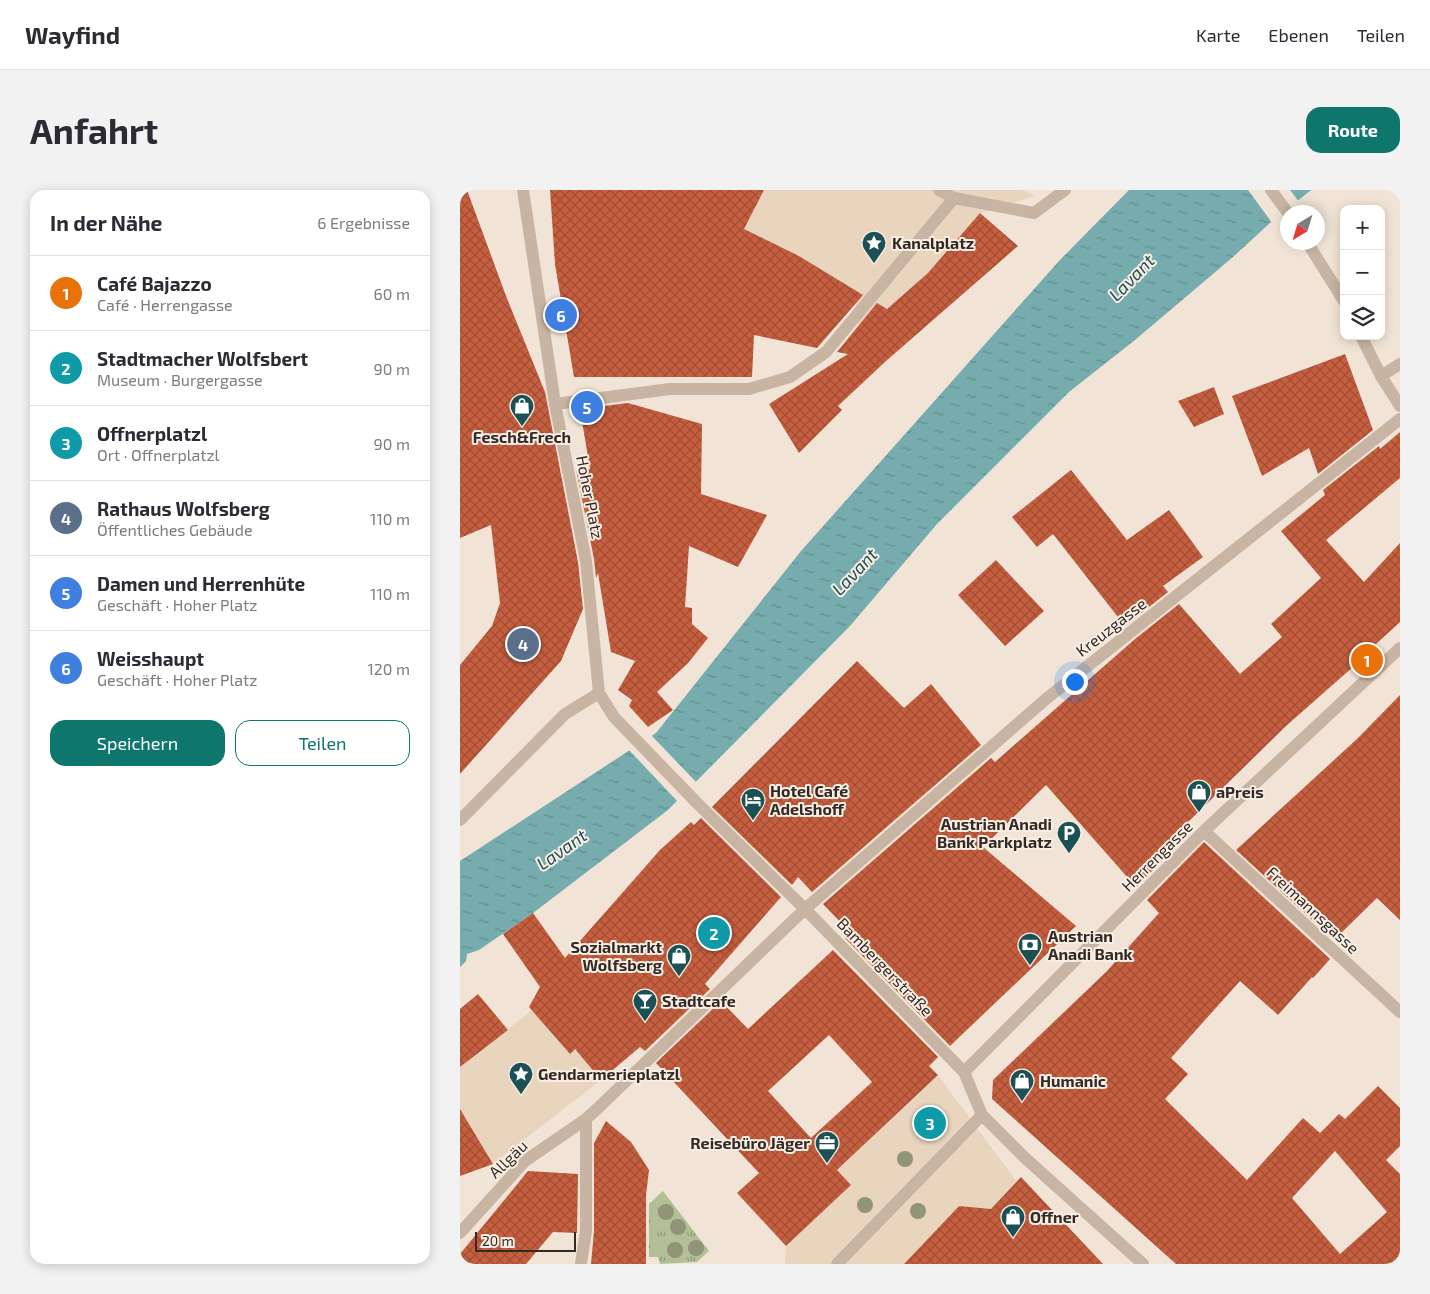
<!DOCTYPE html>
<html lang="de">
<meta charset="utf-8">
<style>
body{margin:0;font-family:"Exo 2",sans-serif;background:#f2f2f3;color:#2b2b33}
.controls{position:absolute;right:15px;top:15px;display:grid;overflow:hidden;border-radius:10px;box-shadow:0 2px 12px #0003}
.controls button{width:45px;height:45px;display:grid;place-items:center;padding:0;border:0;border-bottom:1px solid #e1e1e2;background:#fff;color:#2b2b33;font:25px sans-serif}
.compass{position:absolute;left:820px;top:15px;width:45px;height:45px;border-radius:50%;background:#fff;box-shadow:0 2px 12px #0003;rotate:218deg}
.scale{position:absolute;left:15px;bottom:12px;width:101px;box-sizing:border-box;padding-left:5px;border:2px solid #332925;border-top:0;font-size:14px;line-height:18px;white-space:nowrap;color:#332925;-webkit-text-stroke:4px #f9eee3;paint-order:stroke}
.you{position:absolute;left:614px;top:491px;width:18px;height:18px;margin:-12px;border:4px solid #fff;border-radius:50%;background:#1a73e8;box-shadow:0 0 0 8px #1a73e833}
.badge{display:grid;place-items:center;width:32px;height:32px;border-radius:50%;background:#0f766e;color:#fff;font-size:16px;font-weight:700}
.pin{position:absolute;translate:-50% -50%;border:2px solid #fff;box-shadow:0 1px 5px #0006}
.list{margin:0;padding:0;list-style:none}
h2{display:flex;justify-content:space-between;align-items:center;height:65px;margin:0;padding:0 20px;font-size:21px}
h2 small{font-size:16px;font-weight:400;color:#7c7c81}
.list li{display:grid;grid-template-columns:32px 1fr auto;gap:15px;align-items:center;box-sizing:border-box;height:75px;padding:0 20px;border-top:1px solid #e1e1e2}
.list b{display:block;font-size:19px;white-space:nowrap}
.list p{margin:0;font-size:16px;white-space:nowrap;color:#7c7c81}
.list em{font-size:16px;font-style:normal;color:#7c7c81}
.actions{display:flex;gap:10px;padding:15px 20px}
.actions a{flex:1;padding:11px 0;border:1px solid #0f766e;border-radius:15px;text-align:center;font-size:18px;color:#0f766e}
.actions .main{background:#0f766e;color:#fff}
.icon{flex:none;width:28px;height:28px;fill:none;stroke:currentColor;stroke-width:2;stroke-linecap:round;stroke-linejoin:round}
.map{position:relative;flex:none;width:940px;height:1074px;overflow:hidden;border-radius:15px}
header{display:flex;align-items:center;gap:30px;box-sizing:border-box;height:70px;padding:0 25px;background:#fff;border-bottom:1px solid #e1e1e2}
header strong{font-size:24px}
nav{display:flex;gap:28px;margin-inline-start:auto;font-size:18px}
.intro{display:flex;align-items:center;justify-content:space-between;box-sizing:border-box;height:120px;padding:0 30px}
h1{margin:0;font-size:35px}
.button{padding:12px 22px;border-radius:15px;background:#0f766e;color:#fff;font-size:18px;font-weight:700}
main{display:flex;gap:30px;padding:0 30px}
aside{flex:1;background:#fff;border-radius:15px;box-shadow:0 2px 12px #0003}
.map>svg:first-child{display:block}
.grass{fill:url(#grass-tufts)}
.plaza{fill:#e9d5be}
.water{fill:url(#water-ripples)}
.pier{fill:#f1e4d7}
.building{fill:url(#building-cross-hatch);fill-rule:evenodd}
.lines{fill:none;stroke-linecap:round;stroke-linejoin:round}
.lane{stroke:#c8b4a3;stroke-width:12}
.street{stroke:#c8b4a3;stroke-width:12}
.tree{fill:#919477}
.labels{text-anchor:middle;stroke-width:4;stroke-linejoin:round;paint-order:stroke}
.poi-label{font-size:16px;font-weight:bold;fill:#332925;stroke:#f9eee3;text-anchor:start}
.street-label{font-size:16px;fill:#332925;stroke:#f9eee3}
.water-label{font-size:18px;font-style:italic;fill:#1b5154;stroke:#f9eee3}
</style>
<header>
<strong>Wayfind</strong>
<nav><a>Karte</a><a>Ebenen</a><a>Teilen</a></nav>
</header>
<div class="intro"><h1>Anfahrt</h1><a class="button">Route</a></div>
<main>
<aside>
<h2>In der Nähe<small>6 Ergebnisse</small></h2>
<ul class="list">
<li><span class="badge" style="background:#e8710a">1</span><div><b>Café Bajazzo</b><p>Café · Herrengasse</p></div><em>60 m</em></li>
<li><span class="badge" style="background:#0f9aa8">2</span><div><b>Stadtmacher Wolfsbert</b><p>Museum · Burgergasse</p></div><em>90 m</em></li>
<li><span class="badge" style="background:#0f9aa8">3</span><div><b>Offnerplatzl</b><p>Ort · Offnerplatzl</p></div><em>90 m</em></li>
<li><span class="badge" style="background:#5c6f8a">4</span><div><b>Rathaus Wolfsberg</b><p>Öffentliches Gebäude</p></div><em>110 m</em></li>
<li><span class="badge" style="background:#3f7fe0">5</span><div><b>Damen und Herrenhüte</b><p>Geschäft · Hoher Platz</p></div><em>110 m</em></li>
<li><span class="badge" style="background:#3f7fe0">6</span><div><b>Weisshaupt</b><p>Geschäft · Hoher Platz</p></div><em>120 m</em></li>
</ul>
<div class="actions"><a class="main">Speichern</a><a>Teilen</a></div>
</aside>
<div class="map">
<svg width="940" height="1074" viewBox="0 0 940 1074">
<defs>
<pattern id="grass-tufts" width="24" height="20" patternUnits="userSpaceOnUse" patternTransform="scale(1.25)"><rect width="24" height="20" fill="#b2bf97"/><path d="M3 7l-1-3M5 7V3M7 7l1-3M15 17l-1-3M17 17v-4M19 17l1-3" fill="none" stroke="#919b7b"/></pattern>
<pattern id="water-ripples" width="26" height="14" patternUnits="userSpaceOnUse" patternTransform="scale(1.25)"><rect width="26" height="14" fill="#76acae"/><path d="M2 4q2-2 4 0t4 0M15 11q2-2 4 0t4 0" fill="none" stroke="#618c8d"/></pattern>
<pattern id="building-cross-hatch" width="8" height="8" patternUnits="userSpaceOnUse" patternTransform="scale(1.25)"><rect width="8" height="8" fill="#c65f3f"/><path d="M0 0l8 8M0 8l8-8" fill="none" stroke="#a14e35"/></pattern>
</defs>
<rect width="100%" height="100%" fill="#f1e4d7"/>
<path class="grass" d="M203 1001 249 1061 237 1072 200 1074 198 1067H189V1014Z"/>
<path class="plaza" d="M304 0H563L575 6 520 23 468 83 400 142 393 99 339 66 293 43 281 46Z
M72 820 110 863 115 859 141 890 33 974 0 919V877Z
M478 885 557 992 525 1026 517 1018 499 1016 444 1074H325L326 1056 391 995 377 981Z"/>
<path class="water" d="M669 0H851L810 33 773 67 675 150 609 202 477 334 390 436 208 620 73 723 19 760 7 764 6 771 0 777V671L196 543 341 361 599 71Z"/>
<path class="pier" d="M788 0H830L840 13 813 34Z
M190 544 238 594 219 613 168 559Z"/>
<path class="building" d="M0 0H7L46 106 85 202 118 372 123 419 101 471 0 584V475L32 436 40 413 31 335 0 348Z
M90 0H304L284 39 339 66 403 105 357 158 294 145 292 187H114L95 74Z
M520 23 558 56 426 171 378 216 382 220 339 263 309 214 388 164 377 162 417 113 427 119 468 83Z
M885 164 913 240 858 284 849 258 802 286 772 206Z
M754 197 764 224 734 237 718 211Z
M168 213 242 234 241 304 307 325 278 377 229 356 225 417 232 418V434L248 448 228 473 197 502 213 520 188 537 169 516 172 510 158 500 175 471 151 462 138 383 136 388 134 369 116 279 117 282 130 279 120 219Z
M940 242V288L866 350 904 392 940 353V432L893 475 894 476 826 536 727 633 734 639 676 697 586 595 523 657 616 736 490 856 385 748 391 743 363 714 531 568 535 572 675 449 719 414 780 484 822 447 811 434 861 388 821 341 865 305 863 300 919 256 920 259Z
M611 280 667 350 709 320 743 367 703 396 708 402 665 436 593 344 577 357 552 327Z
M536 370 584 421 545 456 498 405Z
M397 471 444 518 471 494 521 555 352 702 338 687 332 695 252 617Z
M940 505V730L917 708 874 750 776 660 898 548Z
M241 628 321 707 245 794 250 799 185 861 180 857 141 890 115 859 110 864 69 817 80 797 43 744 73 723 105 768 200 660 231 632 234 635Z
M744 652 870 769 853 788 852 787 818 825 780 791 711 868 728 884 705 909 787 990 843 928 860 943 875 961 860 943 879 924 885 929 918 896 940 918V956L926 970 940 984V1074H716L532 909 533 890 647 781 699 723 687 710ZM875 961 927 1022 880 1064 832 1008Z
M373 760 478 867 469 876 478 885 377 980 391 995 326 1056 277 1003 299 983 196 873 261 811 288 839ZM369 845 412 892 351 948 308 901Z
M18 804 48 840 0 877V819Z
M0 919 33 974 0 986Z
M146 931 171 952 189 980 186 1005V1074H131L134 1041V953Z
M68 981 118 984 117 1043 93 1042 66 1074H0V1064Z
M561 987 643 1074H444L499 1016 531 1019Z"/>
<g class="lines">
<path class="lane" d="M95 214 210 199H289L330 187 366 162 494 8 574 23 605 0"/>
<path class="street" d="M63 0 95 214 126 371 139 503 154 527 237 613 345 719 504 882 522 925 564 967 683 1074
M479 0 494 8
M811 0 828 23
M847 52 884 111
M901 146 921 186 940 216
M921 186 940 174
M0 630 105 524 139 503
M744 641 940 822
M504 882 744 641 940 458
M0 1043 65 971 126 929 137 919 345 719 586 509 940 229
M121 1074 126 1041V929
M377 1074 522 925"/>
</g>
<g class="tree">
<circle cx="445" cy="969" r="8"/>
<circle cx="405" cy="1015" r="8"/>
<circle cx="458" cy="1021" r="8"/>
<circle cx="206" cy="1022" r="8"/>
<circle cx="218" cy="1037" r="8"/>
<circle cx="236" cy="1058" r="8"/>
<circle cx="215" cy="1060" r="8"/>
</g>
<defs>
<symbol id="sight-pin" viewBox="-11 -11 22 30"><path d="M0 17L-7.5 6A9.5 9.5 0 1 1 7.5 6Z" fill="#1b5154" stroke="#f9eee3"/><path d="M0-6L1.8-2.2L6-1.7L2.9 1.2L3.7 5.4L0 3.3L-3.7 5.4L-2.9 1.2L-6-1.7L-1.8-2.2Z" fill="#fff"/></symbol>
<symbol id="shop-pin" viewBox="-11 -11 22 30"><path d="M0 17L-7.5 6A9.5 9.5 0 1 1 7.5 6Z" fill="#1b5154" stroke="#f9eee3"/><path d="M-5-2.5h2.3a2.7 3.5 0 0 1 5.4 0H5L5.5 6h-11ZM-1.5-2.5h3a1.5 2.3 0 0 0-3 0Z" fill="#fff"/></symbol>
<symbol id="hotel-pin" viewBox="-11 -11 22 30"><path d="M0 17L-7.5 6A9.5 9.5 0 1 1 7.5 6Z" fill="#1b5154" stroke="#f9eee3"/><path d="M-6-4.5h1.5V1H6V5H4.5V3h-9V5H-6ZM-4 0a1.8 1.8 0 1 1 3.6 0ZM.5 0V-2.5h3Q6-2.5 6 0Z" fill="#fff"/></symbol>
<symbol id="parking-pin" viewBox="-11 -11 22 30"><path d="M0 17L-7.5 6A9.5 9.5 0 1 1 7.5 6Z" fill="#1b5154" stroke="#f9eee3"/><path d="M-3.5-5.5H1a3.5 3.5 0 0 1 0 7H-1V5.5H-3.5ZM-1-3.4V-.6H.8a1.4 1.4 0 0 0 0-2.8Z" fill="#fff"/></symbol>
<symbol id="bank-pin" viewBox="-11 -11 22 30"><path d="M0 17L-7.5 6A9.5 9.5 0 1 1 7.5 6Z" fill="#1b5154" stroke="#f9eee3"/><path d="M-6-4H6V4H-6ZM0-2.3a2.3 2.3 0 1 0 0 4.6a2.3 2.3 0 1 0 0-4.6Z" fill="#fff"/></symbol>
<symbol id="bar-pin" viewBox="-11 -11 22 30"><path d="M0 17L-7.5 6A9.5 9.5 0 1 1 7.5 6Z" fill="#1b5154" stroke="#f9eee3"/><path d="M-6-5H6L.8 .8V4.5H3.5V6h-7V4.5H-.8V.8Z" fill="#fff"/></symbol>
<symbol id="office-pin" viewBox="-11 -11 22 30"><path d="M0 17L-7.5 6A9.5 9.5 0 1 1 7.5 6Z" fill="#1b5154" stroke="#f9eee3"/><path d="M-6-3h4V-5.5h4V-3h4V5H-6ZM-1-4.5V-3h2v-1.5ZM-6 0V1H6V0Z" fill="#fff"/></symbol>
</defs>
<g fill-rule="evenodd">
<use href="#sight-pin" x="400" y="39" width="28" height="38"/>
<use href="#shop-pin" x="48" y="202" width="28" height="38"/>
<use href="#shop-pin" x="725" y="588" width="28" height="38"/>
<use href="#hotel-pin" x="279" y="596" width="28" height="38"/>
<use href="#parking-pin" x="595" y="629" width="28" height="38"/>
<use href="#bank-pin" x="556" y="741" width="28" height="38"/>
<use href="#shop-pin" x="205" y="752" width="28" height="38"/>
<use href="#bar-pin" x="171" y="797" width="28" height="38"/>
<use href="#sight-pin" x="47" y="870" width="28" height="38"/>
<use href="#shop-pin" x="548" y="877" width="28" height="38"/>
<use href="#office-pin" x="353" y="939" width="28" height="38"/>
<use href="#shop-pin" x="539" y="1013" width="28" height="38"/>
</g>
<g class="labels">
<g class="poi-label">
<text x="432" y="59">Kanalplatz</text>
<text x="62" y="253" text-anchor="middle">Fesch&amp;Frech</text>
<text x="310" y="607">Hotel Café<tspan x="310" dy="18">Adelshoff</tspan></text>
<text x="756" y="608">aPreis</text>
<text x="592" y="640" text-anchor="end">Austrian Anadi<tspan x="592" dy="18">Bank Parkplatz</tspan></text>
<text x="588" y="752">Austrian<tspan x="588" dy="18">Anadi Bank</tspan></text>
<text x="202" y="763" text-anchor="end">Sozialmarkt<tspan x="202" dy="18">Wolfsberg</tspan></text>
<text x="202" y="817">Stadtcafe</text>
<text x="78" y="890">Gendarmerieplatzl</text>
<text x="580" y="897">Humanic</text>
<text x="350" y="959" text-anchor="end">Reisebüro Jäger</text>
<text x="570" y="1033">Offner</text>
</g>
<g class="street-label">
<text transform="translate(130 307) rotate(79)" y="6">Hoher Platz</text>
<text transform="translate(651 437) rotate(-38)" y="6">Kreuzgasse</text>
<text transform="translate(697 666) rotate(-45)" y="6">Herrengasse</text>
<text transform="translate(853 720) rotate(43)" y="6">Freimannsgasse</text>
<text transform="translate(425 777) rotate(46)" y="6">Bambergerstraße</text>
<text transform="translate(48 969) rotate(-44)" y="6">Allgäu</text>
</g>
<g class="water-label">
<text transform="translate(672 88) rotate(-46)" y="6">Lavant</text>
<text transform="translate(395 382) rotate(-47)" y="6">Lavant</text>
<text transform="translate(102 660) rotate(-35)" y="6">Lavant</text>
</g>
</g>
</svg>
<div class="controls">
<button>+</button>
<button>−</button>
<button><svg class="icon" aria-label="layers" viewBox="0 0 24 24"><path d="M12 4l9 5-9 5-9-5zM3 14l9 5 9-5"/></svg></button>
</div>
<svg class="compass" viewBox="-18 -18 36 36"><path d="M0-13l5 13h-10z" fill="#e53935"/><path d="M0 13l5-13h-10z" fill="#7c7c81"/></svg>
<div class="scale">20 m</div>
<div class="you"></div>
<div class="pin badge" style="left:907px;top:470px;background:#e8710a">1</div>
<div class="pin badge" style="left:254px;top:743px;background:#0f9aa8">2</div>
<div class="pin badge" style="left:470px;top:933px;background:#0f9aa8">3</div>
<div class="pin badge" style="left:63px;top:454px;background:#5c6f8a">4</div>
<div class="pin badge" style="left:127px;top:217px;background:#3f7fe0">5</div>
<div class="pin badge" style="left:101px;top:125px;background:#3f7fe0">6</div>
</div>
</main>
